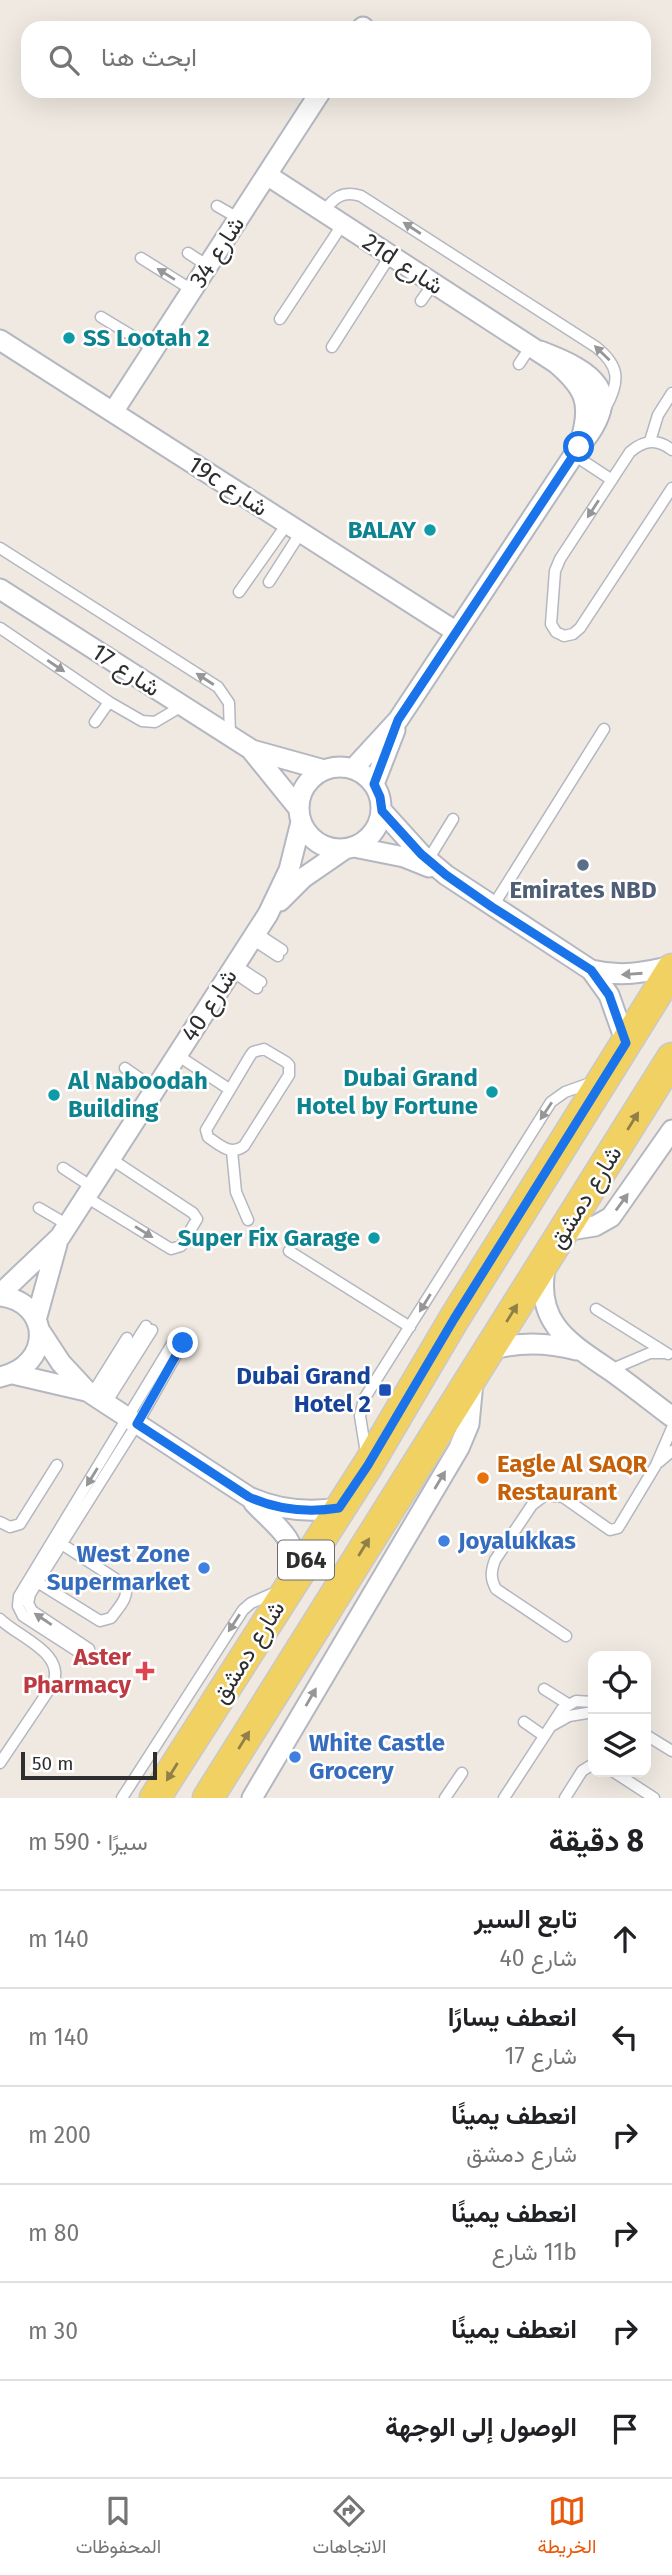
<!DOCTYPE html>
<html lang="ar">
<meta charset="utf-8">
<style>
body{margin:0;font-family:"Fira Sans",Vazirmatn,sans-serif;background:#f6f6f6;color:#202124;direction:rtl}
.controls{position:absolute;right:21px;bottom:21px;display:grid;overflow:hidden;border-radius:14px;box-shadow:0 7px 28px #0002}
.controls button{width:63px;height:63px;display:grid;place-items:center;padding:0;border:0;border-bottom:2px solid #e0e0e0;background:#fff;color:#202124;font:35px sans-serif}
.scale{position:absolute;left:21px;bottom:18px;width:136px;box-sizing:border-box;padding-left:7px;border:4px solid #2e2e2e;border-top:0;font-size:19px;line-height:24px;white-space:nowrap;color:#2e2e2e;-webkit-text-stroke:5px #fff;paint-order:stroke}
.stop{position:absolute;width:21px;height:21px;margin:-16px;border:5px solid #1a73e8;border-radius:50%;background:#fff}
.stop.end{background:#1a73e8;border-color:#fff;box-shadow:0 2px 7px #0008}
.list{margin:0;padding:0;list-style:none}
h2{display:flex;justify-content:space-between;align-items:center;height:91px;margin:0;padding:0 28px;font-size:30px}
h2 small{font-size:23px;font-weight:400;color:#757577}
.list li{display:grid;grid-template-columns:46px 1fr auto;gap:21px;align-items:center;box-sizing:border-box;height:98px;padding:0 28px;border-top:2px solid #e0e0e0}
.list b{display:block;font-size:26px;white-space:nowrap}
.list p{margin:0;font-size:23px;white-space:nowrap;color:#757577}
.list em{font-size:23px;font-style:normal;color:#757577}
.icon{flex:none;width:38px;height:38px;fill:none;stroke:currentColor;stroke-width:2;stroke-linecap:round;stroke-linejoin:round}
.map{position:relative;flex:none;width:672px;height:1798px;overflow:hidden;direction:ltr}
.search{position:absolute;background:#fff;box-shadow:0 7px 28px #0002;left:21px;right:21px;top:21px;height:77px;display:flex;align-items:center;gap:18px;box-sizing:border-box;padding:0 24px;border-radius:21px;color:#757577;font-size:26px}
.sheet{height:679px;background:#fff}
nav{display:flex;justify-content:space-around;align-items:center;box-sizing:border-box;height:98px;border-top:2px solid #e0e0e0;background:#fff;font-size:19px;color:#757577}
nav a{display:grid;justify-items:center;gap:4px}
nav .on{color:#ea580c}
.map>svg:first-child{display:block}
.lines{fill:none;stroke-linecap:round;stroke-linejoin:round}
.service-casing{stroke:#b4b7c1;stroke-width:13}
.minor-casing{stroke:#b4b7c1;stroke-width:23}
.primary-casing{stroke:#c9c9c9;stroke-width:33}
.service{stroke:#fff;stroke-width:10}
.minor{stroke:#fff;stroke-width:19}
.primary{stroke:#f2d163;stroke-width:30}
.oneway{fill:#969696}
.oneway2{fill:#908048}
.route{stroke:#1a73e8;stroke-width:9}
.culture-dot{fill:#0f9aa8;stroke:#fff;stroke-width:2.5}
.service-dot{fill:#5c6f8a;stroke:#fff;stroke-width:2.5}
.transit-dot{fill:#1a4fb4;stroke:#fff;stroke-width:2.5}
.food-dot{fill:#e8710a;stroke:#fff;stroke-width:2.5}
.shop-dot{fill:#3f7fe0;stroke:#fff;stroke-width:2.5}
.health-dot{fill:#e0444e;stroke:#fff;stroke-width:2.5}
.labels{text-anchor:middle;stroke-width:5;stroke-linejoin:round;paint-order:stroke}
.shield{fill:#fff;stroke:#6d6d6d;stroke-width:2}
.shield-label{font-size:23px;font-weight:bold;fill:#2e2e2e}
.street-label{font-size:24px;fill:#2e2e2e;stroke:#fff}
.culture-label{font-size:24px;font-weight:bold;fill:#0d838f;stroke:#fff;text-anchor:end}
.service-label{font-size:24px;font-weight:bold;fill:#4e5e75;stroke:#fff}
.transit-label{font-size:24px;font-weight:bold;fill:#164399;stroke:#fff;text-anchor:end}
.food-label{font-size:24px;font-weight:bold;fill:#c56008;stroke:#fff;text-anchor:start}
.shop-label{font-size:24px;font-weight:bold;fill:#366cbe;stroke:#fff;text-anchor:start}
.health-label{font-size:24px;font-weight:bold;fill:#be3a42;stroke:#fff;text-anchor:end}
</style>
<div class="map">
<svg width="672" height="1798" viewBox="0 0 672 1798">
<rect width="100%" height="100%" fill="#efe9e1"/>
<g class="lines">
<defs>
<path id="service" d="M217 206 238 218
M323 212C334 198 342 190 361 196L596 347C620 366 620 381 606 407
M188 253 208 266
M141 258 192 290
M421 301 433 284
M101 317 154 349
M280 319 342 225
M332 347 390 256
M519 364 531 346
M650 441 658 415 672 393
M672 450C657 438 644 440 630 452L560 559 555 571 551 624 556 632 564 636 573 634 580 628 672 488
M574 455 612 480
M0 548 218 687 229 703 230 735
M269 582 301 532
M239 592 287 524
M0 628 109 702 142 721 155 722 182 706
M95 722 109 702
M428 860 453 819
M493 906 604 729
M256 933 282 950
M252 939 278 956
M235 965 261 982
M232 971 257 988
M264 1049 286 1062 289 1065V1075L244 1146C231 1156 219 1145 208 1137L206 1130 250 1056 253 1052Z
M177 1055 229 1089
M125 1068 155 1089
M232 1151 236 1192 248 1220
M63 1168 92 1187
M86 1197 171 1249 181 1246 197 1219 193 1213 111 1159
M39 1208 68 1225
M289 1251 410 1327
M596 1309 668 1354
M175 1339 19 1596 18 1606 23 1616 85 1656 90 1654 89 1649 32 1611 28 1603 30 1594 137 1424 183 1343
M610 1370 650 1353H665
M92 1394 127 1338
M100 1399 146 1326
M106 1403 152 1330
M366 1453 360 1416 364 1399 551 1102 565 1092 593 1082
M659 1462 672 1451
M0 1522 10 1527 20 1524 57 1465
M34 1580 100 1621 111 1618C118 1608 130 1597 125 1585L57 1541
M0 1619C18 1637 66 1653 53 1684L0 1763
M566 1636 496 1589C490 1578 491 1571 495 1560L532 1505 545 1495 563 1497 610 1530 618 1528 656 1465 672 1428
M544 1689 568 1704
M524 1722 544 1736
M553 1725 569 1716 593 1712
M646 1735 672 1751
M614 1772 654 1798
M122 1798 243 1610 251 1603 276 1592
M445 1798 462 1773
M504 1798 562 1709 576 1701 593 1702
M565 1798 582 1771 593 1764"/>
<path id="minor" d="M362 28 363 27
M267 175 556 363C584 387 592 402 581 439
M0 340 455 631
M113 412 321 91
M0 589 252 750 324 770
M252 751 299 809
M299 808a41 41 0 1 1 82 0a41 41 0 1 1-82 0Z
M353 769 398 720 579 447C626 392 595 372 540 351
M374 784 395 730
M382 811 421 854 446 875 591 970 609 995 626 1043
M354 847 404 857 429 867
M280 901 303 878 345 849
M591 970C620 977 644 973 672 966
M564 1231 595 1226 611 1217 672 1130
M546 1264C533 1323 570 1343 611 1371 632 1386 652 1402 672 1417
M0 1294 60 1237 268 914 289 870 301 822
M0 1296C52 1302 53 1366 0 1377
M36 1320 57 1244
M40 1331 61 1363 87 1391 249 1497C278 1510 307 1513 339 1508
M488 1350C519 1342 546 1342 577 1350
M13 1374 86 1391
M254 1503C277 1527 293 1535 299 1571
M252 1798 459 1448 469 1424 473 1382"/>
<path id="primary" d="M155 1798 368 1465 454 1319 672 969
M208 1798 672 1058"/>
</defs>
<use href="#service" class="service-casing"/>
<use href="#minor" class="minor-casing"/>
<use href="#primary" class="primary-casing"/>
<use href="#service" class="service"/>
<use href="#minor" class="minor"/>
<use href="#primary" class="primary"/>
</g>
<defs><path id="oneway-solid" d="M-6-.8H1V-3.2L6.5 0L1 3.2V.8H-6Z" transform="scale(1.75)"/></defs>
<g class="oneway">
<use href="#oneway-solid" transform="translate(412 228) rotate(-147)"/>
<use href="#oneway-solid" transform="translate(166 274) rotate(-148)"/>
<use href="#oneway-solid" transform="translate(602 353) rotate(-136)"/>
<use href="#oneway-solid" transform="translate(593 509) rotate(123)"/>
<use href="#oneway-solid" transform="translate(56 666) rotate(34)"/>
<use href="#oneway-solid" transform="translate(205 679) rotate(-147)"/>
<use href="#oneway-solid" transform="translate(632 974) rotate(176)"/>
<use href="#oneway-solid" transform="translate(546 1111) rotate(124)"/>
<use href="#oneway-solid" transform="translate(622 1202) rotate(-54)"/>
<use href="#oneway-solid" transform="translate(144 1232) rotate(32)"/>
<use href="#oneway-solid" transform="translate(425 1303) rotate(122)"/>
<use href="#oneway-solid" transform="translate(92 1477) rotate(122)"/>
<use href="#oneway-solid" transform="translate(440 1480) rotate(-59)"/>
<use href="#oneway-solid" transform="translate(43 1619) rotate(-146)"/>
<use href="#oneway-solid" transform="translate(234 1623) rotate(123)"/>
<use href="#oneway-solid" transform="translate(311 1697) rotate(-60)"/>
</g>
<g class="oneway2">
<use href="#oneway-solid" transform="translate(633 1121) rotate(-58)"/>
<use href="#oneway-solid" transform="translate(512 1313) rotate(-58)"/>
<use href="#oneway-solid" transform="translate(364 1547) rotate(-58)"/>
<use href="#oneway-solid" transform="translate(244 1740) rotate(-58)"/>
<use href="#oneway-solid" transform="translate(172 1772) rotate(122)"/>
</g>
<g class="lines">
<path class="route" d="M183 1343 137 1424 249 1497C278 1510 307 1513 339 1508L368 1465 454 1319 626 1043 609 995 591 970 492 907 446 875 421 854 382 811 380 797 374 784 398 720 579 447"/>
</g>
<g class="culture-dot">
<circle cx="69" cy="338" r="7"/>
<circle cx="430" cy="530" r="7"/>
<circle cx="492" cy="1092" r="7"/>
<circle cx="54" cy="1095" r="7"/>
<circle cx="374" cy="1238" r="7"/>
</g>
<circle class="service-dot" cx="583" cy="865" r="7"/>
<rect class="transit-dot" x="378" y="1383" width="14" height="14" rx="3.5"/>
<circle class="food-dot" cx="483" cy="1478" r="7"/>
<g class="shop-dot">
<circle cx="444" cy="1541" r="7"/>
<circle cx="204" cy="1568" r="7"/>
<circle cx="295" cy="1757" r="7"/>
</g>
<path class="health-dot" d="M141.5 1660.5h7v7h7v7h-7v7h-7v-7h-7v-7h7z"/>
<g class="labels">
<rect class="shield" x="278" y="1540.5" width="56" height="39" rx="5"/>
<g class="shield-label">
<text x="306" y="1568">D64</text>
</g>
<g class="street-label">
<text transform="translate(217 252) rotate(-57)" y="8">شارع 34</text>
<text transform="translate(403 264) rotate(33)" y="8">21d شارع</text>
<text transform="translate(228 486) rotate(33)" y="8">19c شارع</text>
<text transform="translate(126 670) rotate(33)" y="8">شارع 17</text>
<text transform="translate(209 1005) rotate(-57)" y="8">شارع 40</text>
<text transform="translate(585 1197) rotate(-58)" y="8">شارع دمشق</text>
<text transform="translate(248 1652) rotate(-58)" y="8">شارع دمشق</text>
</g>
<g class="culture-label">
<text x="83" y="346" text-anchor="start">SS Lootah 2</text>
<text x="416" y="538">BALAY</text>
<text x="478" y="1086">Dubai Grand<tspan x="478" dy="28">Hotel by Fortune</tspan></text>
<text x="68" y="1089" text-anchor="start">Al Naboodah<tspan x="68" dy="28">Building</tspan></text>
<text x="360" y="1246">Super Fix Garage</text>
</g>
<g class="service-label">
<text x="583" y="898">Emirates NBD</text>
</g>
<g class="transit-label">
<text x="371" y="1384">Dubai Grand<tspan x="371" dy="28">Hotel 2</tspan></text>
</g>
<g class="food-label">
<text x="497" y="1472">Eagle Al SAQR<tspan x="497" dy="28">Restaurant</tspan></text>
</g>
<g class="shop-label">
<text x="458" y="1549">Joyalukkas</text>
<text x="190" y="1562" text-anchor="end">West Zone<tspan x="190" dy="28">Supermarket</tspan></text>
<text x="309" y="1751">White Castle<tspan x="309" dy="28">Grocery</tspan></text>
</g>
<g class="health-label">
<text x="131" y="1665">Aster<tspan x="131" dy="28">Pharmacy</tspan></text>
</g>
</g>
</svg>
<div class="controls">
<button><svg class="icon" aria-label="locate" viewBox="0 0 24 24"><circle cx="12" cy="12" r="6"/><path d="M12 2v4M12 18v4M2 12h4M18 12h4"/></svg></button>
<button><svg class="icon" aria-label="layers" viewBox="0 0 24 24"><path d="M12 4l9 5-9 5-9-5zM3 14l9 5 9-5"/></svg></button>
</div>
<div class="scale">50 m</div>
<div class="stop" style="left:579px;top:447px"></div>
<div class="stop end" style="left:183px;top:1343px"></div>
<div class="search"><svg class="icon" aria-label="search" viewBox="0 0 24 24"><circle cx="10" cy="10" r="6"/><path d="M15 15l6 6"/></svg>ابحث هنا</div>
</div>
<section class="sheet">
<h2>8 دقيقة<small>سيرًا · 590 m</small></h2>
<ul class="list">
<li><svg class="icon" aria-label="ahead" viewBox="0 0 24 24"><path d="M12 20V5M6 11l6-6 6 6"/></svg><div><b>تابع السير</b><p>شارع 40</p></div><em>140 m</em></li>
<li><svg class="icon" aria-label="left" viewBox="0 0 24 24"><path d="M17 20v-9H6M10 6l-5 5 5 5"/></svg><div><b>انعطف يسارًا</b><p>شارع 17</p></div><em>140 m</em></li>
<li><svg class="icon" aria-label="right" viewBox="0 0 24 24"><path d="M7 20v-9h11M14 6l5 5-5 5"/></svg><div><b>انعطف يمينًا</b><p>شارع دمشق</p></div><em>200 m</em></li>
<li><svg class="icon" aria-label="right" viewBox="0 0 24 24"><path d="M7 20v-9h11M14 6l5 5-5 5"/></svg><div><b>انعطف يمينًا</b><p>11b شارع</p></div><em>80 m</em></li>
<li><svg class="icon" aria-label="right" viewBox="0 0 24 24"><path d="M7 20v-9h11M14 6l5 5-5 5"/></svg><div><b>انعطف يمينًا</b></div><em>30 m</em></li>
<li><svg class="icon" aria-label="arrive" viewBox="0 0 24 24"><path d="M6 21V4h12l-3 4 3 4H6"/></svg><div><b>الوصول إلى الوجهة</b></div></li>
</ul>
</section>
<nav>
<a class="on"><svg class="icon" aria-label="map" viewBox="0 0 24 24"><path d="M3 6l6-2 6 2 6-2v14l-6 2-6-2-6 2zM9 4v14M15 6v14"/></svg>الخريطة</a>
<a><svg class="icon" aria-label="directions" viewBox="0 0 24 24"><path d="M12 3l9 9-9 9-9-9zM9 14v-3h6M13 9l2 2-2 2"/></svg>الاتجاهات</a>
<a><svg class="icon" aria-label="saved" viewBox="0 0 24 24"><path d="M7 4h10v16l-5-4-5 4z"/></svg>المحفوظات</a>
</nav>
